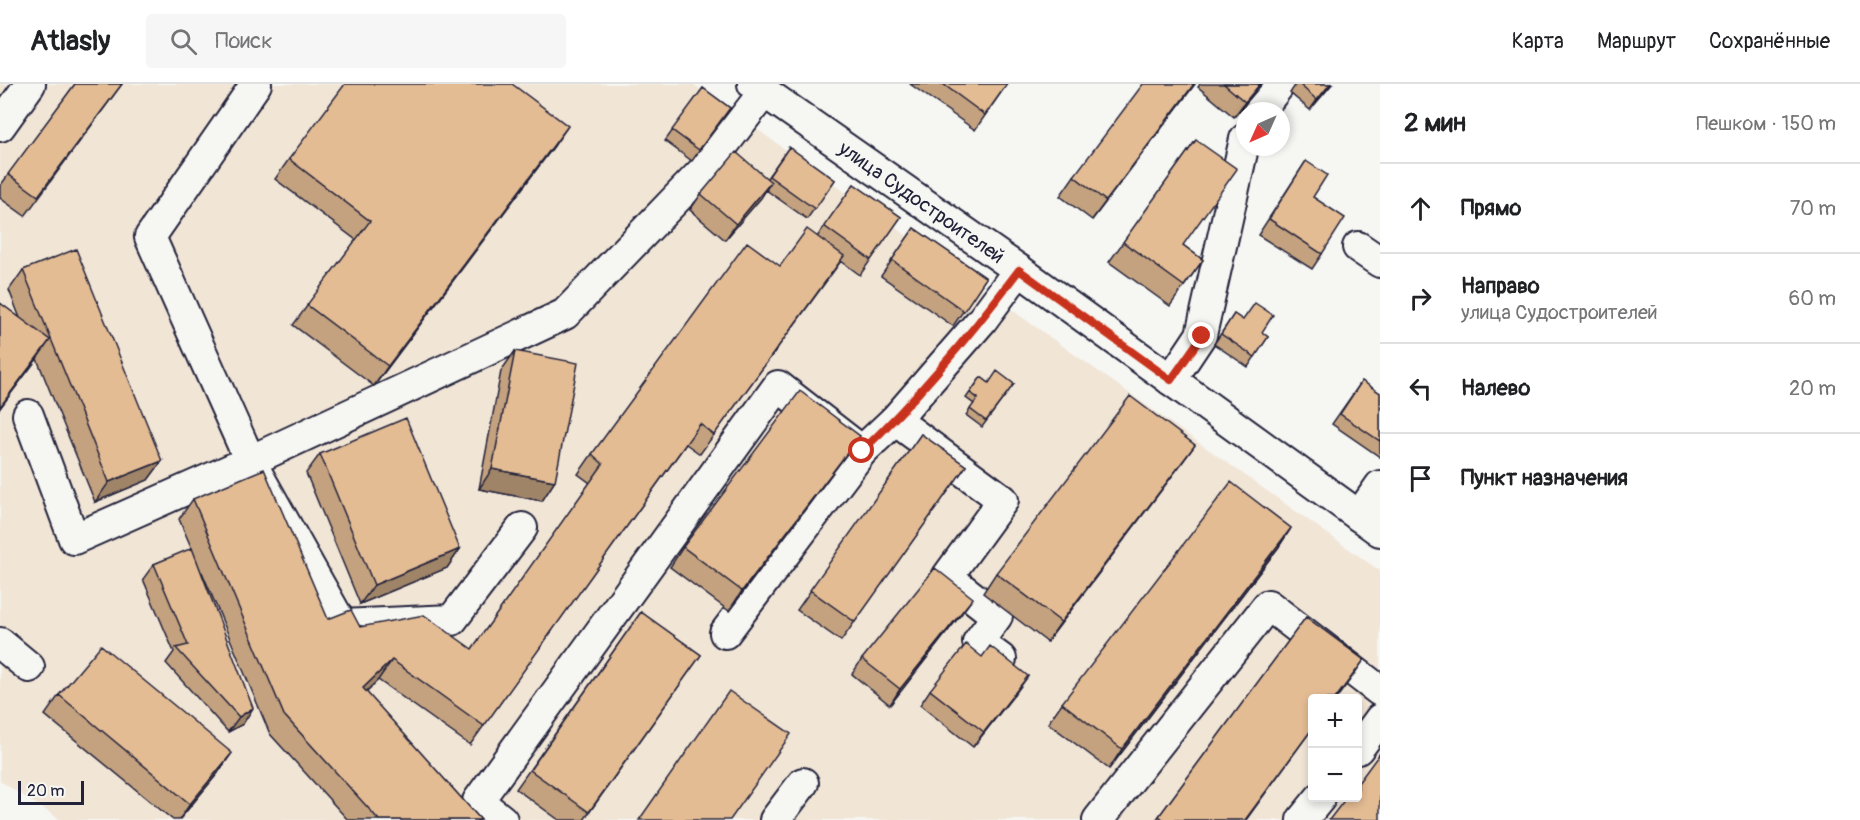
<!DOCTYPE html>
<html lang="ru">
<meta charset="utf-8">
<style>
body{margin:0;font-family:Pangolin,sans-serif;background:#f6f6f6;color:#202124}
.controls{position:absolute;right:18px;bottom:18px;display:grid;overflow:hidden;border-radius:6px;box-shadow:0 3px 9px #0003}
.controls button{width:54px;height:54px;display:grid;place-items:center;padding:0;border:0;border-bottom:2px solid #e0e0e0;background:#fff;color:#202124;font:30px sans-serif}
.compass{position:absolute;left:1236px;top:18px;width:54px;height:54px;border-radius:50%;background:#fff;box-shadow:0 3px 9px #0003;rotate:225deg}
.scale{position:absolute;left:18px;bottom:15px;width:66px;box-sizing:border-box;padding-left:6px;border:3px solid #22223b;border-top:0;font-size:16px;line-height:21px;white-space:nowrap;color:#22223b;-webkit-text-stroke:4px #f6f6f2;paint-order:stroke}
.stop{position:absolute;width:18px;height:18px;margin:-14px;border:4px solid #c8321e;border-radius:50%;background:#fff}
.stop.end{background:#c8321e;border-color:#fff;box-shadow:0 2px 6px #0008}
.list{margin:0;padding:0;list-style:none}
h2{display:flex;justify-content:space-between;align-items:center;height:78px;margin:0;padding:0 24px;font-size:26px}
h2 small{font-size:20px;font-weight:400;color:#757577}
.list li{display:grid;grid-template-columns:39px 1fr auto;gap:18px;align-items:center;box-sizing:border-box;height:90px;padding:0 24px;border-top:2px solid #e0e0e0}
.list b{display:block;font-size:22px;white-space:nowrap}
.list p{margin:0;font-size:20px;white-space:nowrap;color:#757577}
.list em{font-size:20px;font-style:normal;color:#757577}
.icon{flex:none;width:33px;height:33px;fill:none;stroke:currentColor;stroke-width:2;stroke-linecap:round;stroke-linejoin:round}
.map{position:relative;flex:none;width:1380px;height:736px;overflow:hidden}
header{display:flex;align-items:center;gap:36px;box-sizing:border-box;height:84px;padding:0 30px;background:#fff;border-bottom:2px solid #e0e0e0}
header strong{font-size:28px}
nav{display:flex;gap:33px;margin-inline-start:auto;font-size:21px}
.search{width:420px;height:54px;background:#f6f6f6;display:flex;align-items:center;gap:15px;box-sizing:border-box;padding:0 21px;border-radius:6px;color:#757577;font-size:22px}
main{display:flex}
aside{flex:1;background:#fff}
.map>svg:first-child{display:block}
.built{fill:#f1e5d6;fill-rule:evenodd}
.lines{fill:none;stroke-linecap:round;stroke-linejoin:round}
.minor-casing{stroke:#22223b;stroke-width:34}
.minor{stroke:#f6f6f2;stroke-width:30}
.wall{fill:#c4a27f;stroke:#22223b;stroke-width:1.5}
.shaded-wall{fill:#a08468;stroke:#22223b;stroke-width:1.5}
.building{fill:#e4bc94;stroke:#22223b;stroke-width:1.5}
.route{stroke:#c8321e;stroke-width:8}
.labels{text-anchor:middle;stroke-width:4.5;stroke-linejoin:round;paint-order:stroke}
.street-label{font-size:20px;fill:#22223b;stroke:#f6f6f2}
</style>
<header>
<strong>Atlasly</strong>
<div class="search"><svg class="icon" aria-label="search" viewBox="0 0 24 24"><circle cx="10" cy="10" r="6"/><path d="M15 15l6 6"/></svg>Поиск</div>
<nav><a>Карта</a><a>Маршрут</a><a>Сохранённые</a></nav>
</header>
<main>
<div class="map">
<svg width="1380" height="736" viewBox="0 0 1380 736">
<rect width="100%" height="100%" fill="#f6f6f2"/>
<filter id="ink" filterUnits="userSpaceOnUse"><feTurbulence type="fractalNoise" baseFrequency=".0167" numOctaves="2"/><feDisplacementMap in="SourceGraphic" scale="12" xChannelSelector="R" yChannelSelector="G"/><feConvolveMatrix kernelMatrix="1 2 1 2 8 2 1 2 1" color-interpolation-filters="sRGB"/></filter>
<g filter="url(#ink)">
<path class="built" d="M0 0H693L1380 487V736H61L0 697ZM1312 614H1358V714H1312Z"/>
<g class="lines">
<defs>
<g id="minor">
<path d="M256 0 150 153 250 377 342 541 452 536 522 444"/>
<path id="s1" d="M753 0 1019 186 1380 447"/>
<path d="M1259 27 1280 0"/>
<path d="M0 42 30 0"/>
<path d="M1358 163 1380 178"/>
<path d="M1171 296 1201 251 1245 55"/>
<path d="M28 331 74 455 250 377 565 230 704 86 764 8"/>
<path d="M895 336 1003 416 947 493 997 532 978 558 1001 575"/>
<path d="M1359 432 1380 402"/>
<path d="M725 549 862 367 895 336 982 236 1019 186"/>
<path d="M0 559 29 583"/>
<path d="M1358 665 1380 635"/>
<path d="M502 736 478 717 778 302 862 367"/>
<path d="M775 736 803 699"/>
<path d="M1098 736 1268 521 1380 607"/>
<path d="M1302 736 1320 714"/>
</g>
</defs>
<use href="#minor" class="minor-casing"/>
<use href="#minor" class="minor"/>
</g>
<path class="wall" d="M75 0H122L25 132 0 114V102Z
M910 0H1007L975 46Z
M1195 0 1092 136 1060 112 1074 92Z
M1200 0H1262L1234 33 1198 3Z
M1296 0H1332L1310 26 1290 9Z
M703 4 730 24 692 77 665 57Z
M1196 56 1183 161 1203 176 1170 222 1109 178Z
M554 62 374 302 293 241 356 156 275 95 289 75Z
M789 63 835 96 807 135 766 106 725 156 690 126 701 110 767 94Z
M1306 77 1313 113 1322 170 1312 185 1258 151Z
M854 100 901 133 860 191 841 177 700 370 686 360 470 661 378 596 366 608 481 736H348L270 650 202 488 243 640 228 648 166 579 174 568 143 495 154 480 192 465 179 435 193 415 328 535 472 565 590 399 578 390 592 370 780 182 817 153Z
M914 144 986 194 953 242 881 192Z
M23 186 162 377 148 396 95 418 37 275 0 324V219L20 234 9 206Z
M1234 230 1268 253 1248 283 1214 260Z
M515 267 555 397 542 417 479 405 501 287Z
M981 293 989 299 1014 300 982 343 966 331 974 320 966 314Z
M1362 297 1380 309V373L1332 340Z
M921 350 966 382 841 557 797 526Z
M860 352 729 527 670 483 683 463Z
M1195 361 1181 380 1047 558 983 509 996 489Z
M320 370 460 465 447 484 360 520 306 389Z
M1291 444 1278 464 1109 685 1048 639 1062 619Z
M641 528 701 571 584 736H559L516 705Z
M962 529 890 621 852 590 862 575Z
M1306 533 1364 576 1350 596 1336 615H1312L1246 736H1156Z
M982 573 1028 592 1017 607 973 663 920 621 930 606Z
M59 611 218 689 179 736H173L45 631Z"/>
<path class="shaded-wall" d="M1194 0H1195L1092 136 1106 117Z
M1260 0H1262L1234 33 1245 18Z
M1330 0H1332L1310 26 1317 16Z
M568 42 554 62 374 302 388 282Z
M771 98 761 114 725 156 736 140Z
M50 256 36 276 0 324V323Z
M860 352 846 371 729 527 742 507Z
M1195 361 1181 380 1047 558 1061 538Z
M162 377 148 396 95 418 109 398Z
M492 385 555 397 542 417 479 405Z
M1291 444 1278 464 1109 685 1122 665Z
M460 465 447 484 360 520 374 501Z
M973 514 962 529 890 621 900 605Z
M392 576 378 596 349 624 363 604Z
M1028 592 1017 607 973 663 984 648Z
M253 624 243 640 228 648 239 633Z
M1312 645 1246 736H1245Z
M232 669 218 689 179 736 190 720Z"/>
<path class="building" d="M75 0H122L38 112 8 90Z
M345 0H512L568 42 388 282 307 221 370 137 289 75Z
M943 0H1007L985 31Z
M1143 0H1194L1106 117 1074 92Z
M1224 0H1260L1245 18Z
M1299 0H1330L1317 16Z
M703 4 730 24 699 66 672 46Z
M1196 56 1237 85 1183 161 1203 176 1184 202 1123 158Z
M789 63 835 96 815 125 769 92Z
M736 68 771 98 736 140 701 110Z
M1306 77 1327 91 1313 113 1345 134 1322 170 1269 135Z
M854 100 901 133 871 176 824 142Z
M914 144 986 194 964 227 892 176Z
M807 145 844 172 714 351 700 340 484 642 392 576 363 604 481 736H379L284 631 193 415 264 385 328 535 351 526 360 543 424 531 472 565 603 380 592 370 747 158 780 182Z
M76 165 162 377 109 398 23 186Z
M0 219 50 256 0 323Z
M1255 219 1273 231 1262 248 1268 253 1255 273 1221 250 1234 230 1243 236Z
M515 267 578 279 555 397 492 385Z
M997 287 1014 300 986 337 970 325 978 314 970 309 981 293 989 299Z
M1362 297 1380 309V357L1340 330Z
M800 307 860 352 742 507 683 463Z
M1130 312 1195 361 1061 538 996 489Z
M406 334 460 465 374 501 320 370Z
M921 350 966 382 855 538 810 506Z
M1231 398 1291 444 1122 665 1062 619Z
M192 464 253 624 239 633 176 564 188 561 154 480Z
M935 484 973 514 900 605 862 575Z
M641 528 701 571 589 728 530 686Z
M1306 533 1364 576 1335 615H1312V645L1245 736H1164L1159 732Z
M966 560 982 573 990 562 1028 592 984 648 930 606Z
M101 561 232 669 190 720 59 611Z
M729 607 791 650 730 736H639Z
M1380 669V736H1329L1346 714H1358V699Z"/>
</g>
<g class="lines" filter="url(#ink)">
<path class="route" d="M862 367C920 312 971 250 1019 186L1171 296 1202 252"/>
</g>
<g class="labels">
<g class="street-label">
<text dy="7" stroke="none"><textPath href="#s1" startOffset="206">улица Судостроителей</textPath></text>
</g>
</g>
</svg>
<div class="controls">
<button>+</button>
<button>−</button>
</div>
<svg class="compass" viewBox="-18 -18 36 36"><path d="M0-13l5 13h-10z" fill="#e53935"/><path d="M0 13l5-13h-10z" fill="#757577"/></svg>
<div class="scale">20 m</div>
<div class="stop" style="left:862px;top:367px"></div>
<div class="stop end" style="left:1202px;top:252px"></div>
</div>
<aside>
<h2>2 мин<small>Пешком · 150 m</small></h2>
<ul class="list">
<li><svg class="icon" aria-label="ahead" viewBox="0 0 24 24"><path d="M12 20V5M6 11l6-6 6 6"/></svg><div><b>Прямо</b></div><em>70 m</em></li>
<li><svg class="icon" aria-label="right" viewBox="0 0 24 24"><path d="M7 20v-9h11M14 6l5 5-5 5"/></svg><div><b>Направо</b><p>улица Судостроителей</p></div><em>60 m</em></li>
<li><svg class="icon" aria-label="left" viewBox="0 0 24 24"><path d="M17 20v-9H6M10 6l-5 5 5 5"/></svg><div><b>Налево</b></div><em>20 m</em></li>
<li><svg class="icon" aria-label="arrive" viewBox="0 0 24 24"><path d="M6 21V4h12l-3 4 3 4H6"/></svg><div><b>Пункт назначения</b></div></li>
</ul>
</aside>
</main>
